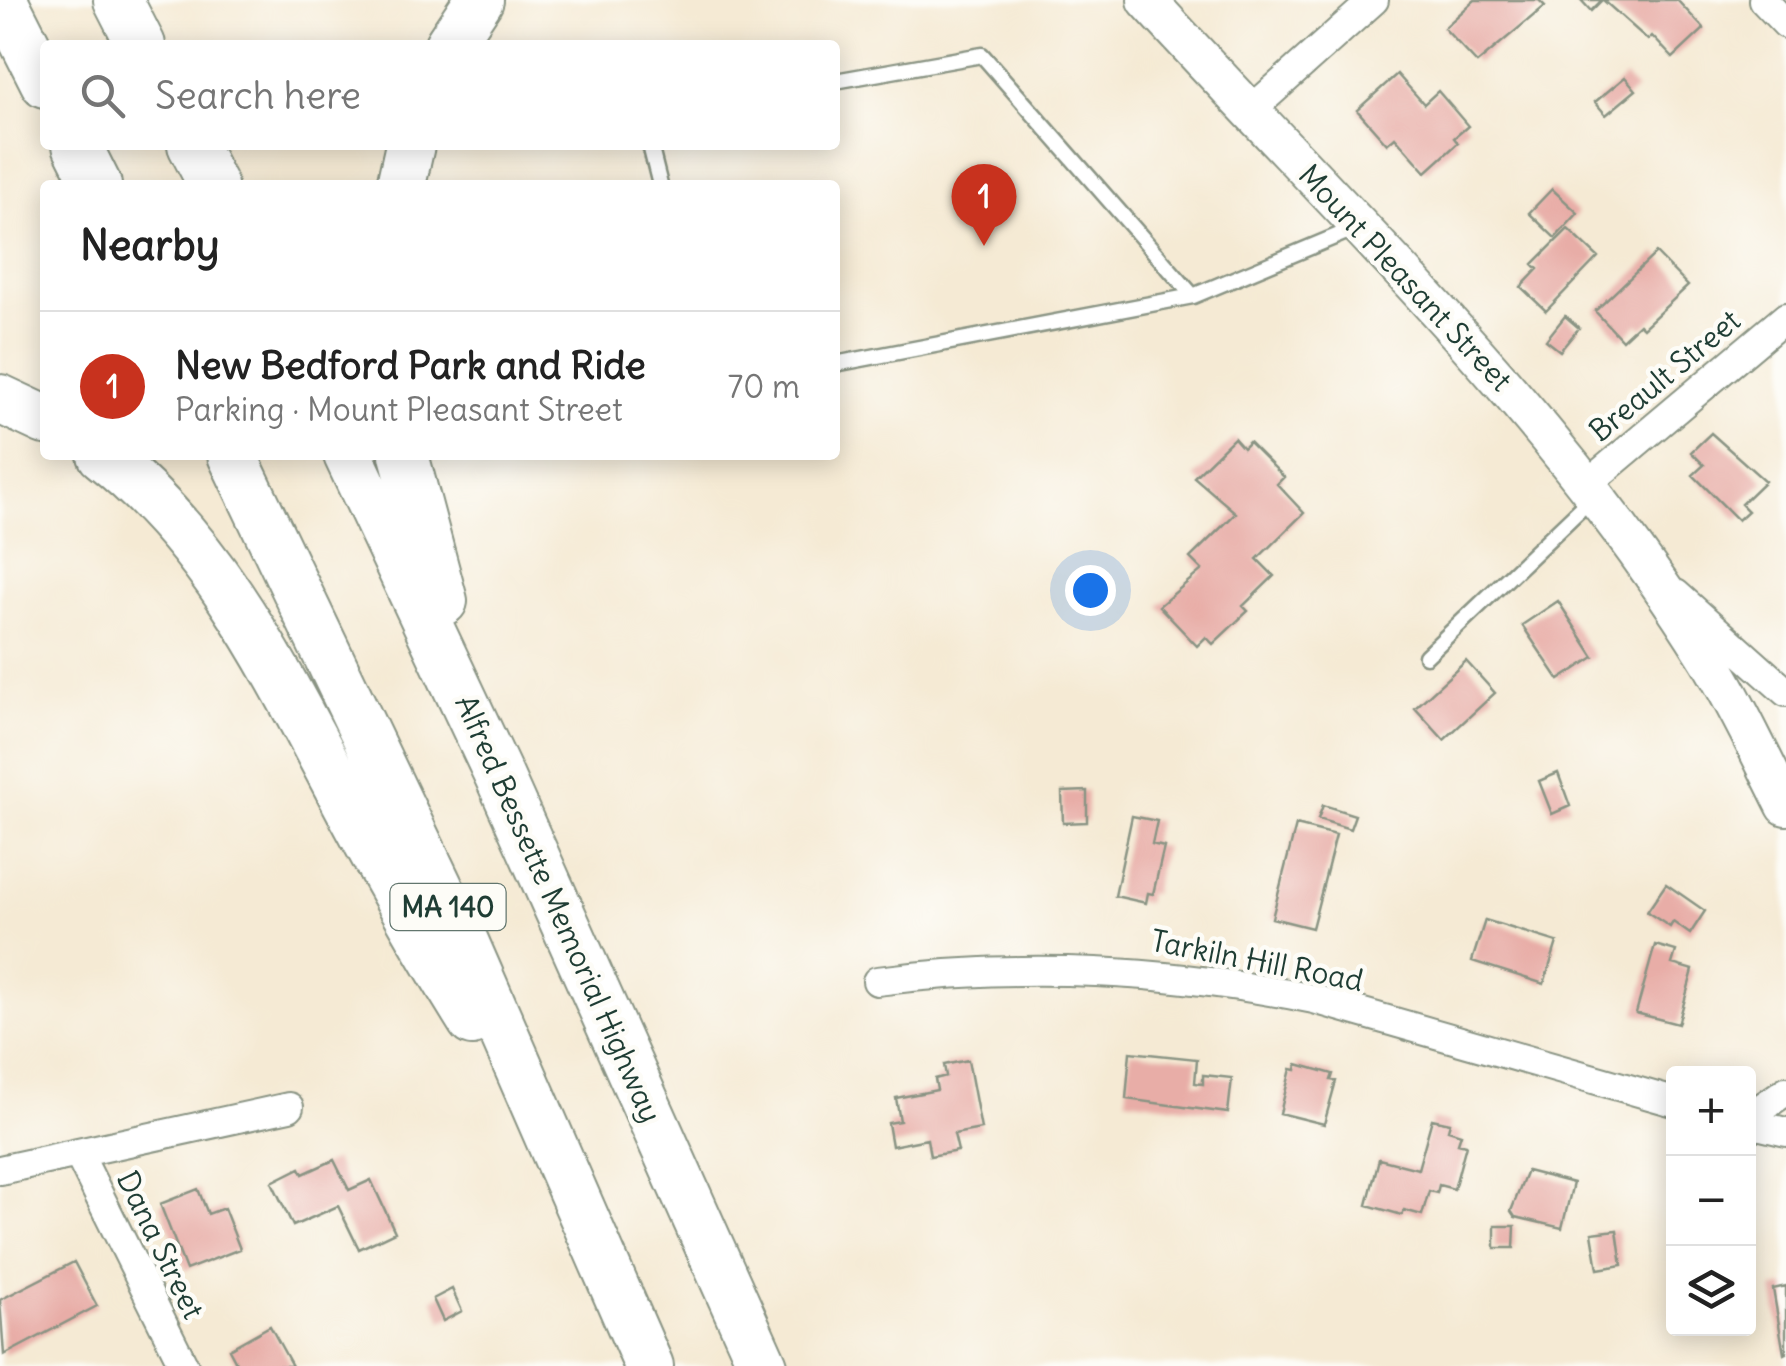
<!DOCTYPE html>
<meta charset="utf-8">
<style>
body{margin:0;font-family:Delius,sans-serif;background:#f2f2f2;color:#222}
.controls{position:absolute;right:30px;bottom:30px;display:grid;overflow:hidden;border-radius:10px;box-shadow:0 5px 25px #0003}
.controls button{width:90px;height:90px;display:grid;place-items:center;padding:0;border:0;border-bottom:2px solid #e0e0e0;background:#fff;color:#222;font:50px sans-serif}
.you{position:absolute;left:1090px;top:590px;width:35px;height:35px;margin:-25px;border:8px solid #fff;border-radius:50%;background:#1a73e8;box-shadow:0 0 0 15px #1a73e833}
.badge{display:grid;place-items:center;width:65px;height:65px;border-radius:50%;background:#c8321e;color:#fff;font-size:32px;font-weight:700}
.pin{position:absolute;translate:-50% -82px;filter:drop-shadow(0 2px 5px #0008)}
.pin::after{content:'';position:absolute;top:52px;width:35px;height:30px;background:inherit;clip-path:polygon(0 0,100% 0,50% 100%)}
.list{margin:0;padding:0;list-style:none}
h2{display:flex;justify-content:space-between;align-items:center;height:130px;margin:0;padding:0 40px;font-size:42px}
h2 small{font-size:32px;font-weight:400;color:#767676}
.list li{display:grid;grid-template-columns:65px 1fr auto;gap:30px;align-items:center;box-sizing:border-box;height:150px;padding:0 40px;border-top:2px solid #e0e0e0}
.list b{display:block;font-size:38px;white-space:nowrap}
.list p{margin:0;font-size:32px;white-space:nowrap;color:#767676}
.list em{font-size:32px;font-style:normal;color:#767676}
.icon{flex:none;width:55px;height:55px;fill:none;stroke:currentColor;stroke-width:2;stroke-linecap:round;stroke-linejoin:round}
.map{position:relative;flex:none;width:1786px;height:1366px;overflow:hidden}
.search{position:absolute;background:#fff;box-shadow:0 5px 25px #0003;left:40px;top:40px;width:800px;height:110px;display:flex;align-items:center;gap:25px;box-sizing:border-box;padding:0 35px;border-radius:10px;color:#767676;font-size:38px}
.panel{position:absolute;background:#fff;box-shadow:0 5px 25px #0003;left:40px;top:180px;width:800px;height:280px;border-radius:10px}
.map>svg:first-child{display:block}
.building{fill:#e8ada7}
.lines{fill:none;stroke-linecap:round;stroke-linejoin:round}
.lane-casing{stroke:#8a9484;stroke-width:19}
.street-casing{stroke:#8a9484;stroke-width:32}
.secondary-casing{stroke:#8a9484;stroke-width:42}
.highway-casing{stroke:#8a9484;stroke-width:52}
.lane{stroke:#fff;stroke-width:14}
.street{stroke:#fff;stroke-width:28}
.secondary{stroke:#fff;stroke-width:38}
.highway{stroke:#fff;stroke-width:48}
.labels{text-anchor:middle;stroke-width:9;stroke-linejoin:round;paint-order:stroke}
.shield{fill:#fdfcf7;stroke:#62766e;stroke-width:2.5}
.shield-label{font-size:28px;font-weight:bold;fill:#1f3d34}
.street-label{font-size:30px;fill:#1f3d34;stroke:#fdfcf7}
</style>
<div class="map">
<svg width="1786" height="1366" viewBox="0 0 1786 1366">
<rect width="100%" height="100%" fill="#fdfcf7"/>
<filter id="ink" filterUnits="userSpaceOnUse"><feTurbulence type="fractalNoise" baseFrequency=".01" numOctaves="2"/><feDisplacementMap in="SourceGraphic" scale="20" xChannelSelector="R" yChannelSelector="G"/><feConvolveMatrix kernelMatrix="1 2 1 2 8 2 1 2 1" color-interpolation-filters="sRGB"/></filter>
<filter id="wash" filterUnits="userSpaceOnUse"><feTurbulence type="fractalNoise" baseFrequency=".0048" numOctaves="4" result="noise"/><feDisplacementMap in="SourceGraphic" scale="40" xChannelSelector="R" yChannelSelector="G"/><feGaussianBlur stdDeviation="2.25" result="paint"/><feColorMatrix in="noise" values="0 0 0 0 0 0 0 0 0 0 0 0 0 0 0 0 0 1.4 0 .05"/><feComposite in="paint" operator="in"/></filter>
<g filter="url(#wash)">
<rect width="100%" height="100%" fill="#f5ead4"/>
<g id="blocks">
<path class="building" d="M1475 0H1539L1545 6 1477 63 1444 28Z
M1581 0H1602L1591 11Z
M1603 0H1677L1704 29 1673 58 1652 36 1648 40Z
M1397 74 1424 104 1438 91 1468 126 1454 138 1458 143 1426 172 1395 137 1387 144 1357 110Z
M1625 77 1636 90 1606 115 1595 102Z
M1552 189 1578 213 1555 238 1529 213Z
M1568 229 1598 257 1546 311 1521 287 1538 269 1533 264Z
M1656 253 1688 286 1643 328 1639 324 1622 340 1595 311Z
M1565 316 1579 328 1560 351 1546 340Z
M1711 433 1765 481 1741 504 1748 511 1738 520 1693 475 1704 465 1691 452Z
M1234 438 1243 448 1249 442 1284 477 1277 484 1304 513 1257 559 1274 576 1243 606 1248 611 1213 644 1206 637 1197 646 1159 606 1202 570 1190 558 1236 513 1194 477Z
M1558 601 1594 657 1559 680 1522 625Z
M1466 661 1495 693 1444 740 1415 708Z
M1558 773 1570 806 1552 814 1539 781Z
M1087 791V822L1063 823 1062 792Z
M1323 805 1355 815 1350 829 1318 819Z
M1132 816 1157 821 1152 844 1164 847 1153 894 1148 893 1146 903 1115 896Z
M1296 825 1336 835 1312 928 1272 918Z
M1666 884 1705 911 1690 934 1673 922 1670 927 1647 912Z
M1485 920 1557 942 1544 984 1472 961Z
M1655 945 1676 951 1672 964 1693 970 1678 1024 1636 1013Z
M1130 1052 1197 1059 1195 1083 1203 1084V1075L1232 1078 1228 1113 1126 1099Z
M968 1060 981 1129 954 1134 958 1151 930 1156 927 1139 892 1146 888 1123 900 1121 896 1098 937 1090 935 1079 946 1076 944 1065Z
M1297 1064 1333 1074 1331 1080 1336 1081 1324 1124 1280 1113 1291 1069 1296 1070Z
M1432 1119 1450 1123 1448 1130 1461 1134 1458 1143 1466 1145 1454 1189 1439 1185 1437 1193 1429 1191 1422 1215 1404 1210 1402 1215 1367 1205 1379 1159 1418 1169Z
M334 1160 349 1190 371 1180 395 1232 359 1249 338 1206 293 1226 272 1182 300 1168 303 1174Z
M1527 1171 1573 1183 1562 1228 1515 1217 1511 1211Z
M198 1189 208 1214 224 1208 240 1249 186 1270 160 1204Z
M1495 1226H1515L1514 1248H1495Z
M1617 1230 1622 1265 1598 1269 1592 1233Z
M74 1262 97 1306 4 1355 0 1300Z
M1786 1286V1353L1784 1354 1773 1289Z
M452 1289 462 1311 443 1321 433 1299Z
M270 1326 292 1366H238L229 1349Z"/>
</g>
</g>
<g filter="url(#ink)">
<use href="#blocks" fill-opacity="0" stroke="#8a9484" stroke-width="2.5"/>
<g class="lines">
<defs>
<path id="lane" d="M835 81 982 55 1193 296
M650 145 660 185
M835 364 1193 296 1356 228
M1426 656 1593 497"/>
<path id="street" d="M1763 0 1786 24
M1250 111 1374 0
M1585 486 1786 317
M1676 594 1786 692
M877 981C1026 962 1166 970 1314 999L1674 1102
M1748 1117 1786 1091
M1748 1123 1786 1132
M78 1153 184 1366
M0 1170 289 1107"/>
<path id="secondary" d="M1147 0C1341 213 1555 411 1708 658 1738 706 1761 757 1786 806"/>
<path id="highway" d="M3 0 45 83
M118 0 141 45
M449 45 479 0
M77 145 97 185
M192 145 213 185
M401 185 410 145
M0 399 45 420
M102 455C210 540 269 656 332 775 376 859 422 941 472 1021
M232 455 458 928 649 1366
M348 455 499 776 763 1366
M404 455 443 601"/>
</defs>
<use href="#lane" class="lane-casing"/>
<use href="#street" class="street-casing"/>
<use href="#secondary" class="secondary-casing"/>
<use href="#highway" class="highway-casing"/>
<use href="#lane" class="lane"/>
<use href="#street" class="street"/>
<use href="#secondary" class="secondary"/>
<use href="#highway" class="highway"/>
</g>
</g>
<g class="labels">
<rect class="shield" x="390.5" y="884" width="115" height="46" rx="8"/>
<g class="shield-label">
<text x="448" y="917">MA 140</text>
</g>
<g class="street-label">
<text transform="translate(1405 278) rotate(47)" y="10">Mount Pleasant Street</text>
<text transform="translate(1665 376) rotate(-40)" y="10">Breault Street</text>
<text transform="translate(558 909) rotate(66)" y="10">Alfred Bessette Memorial Highway</text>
<text transform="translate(1257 961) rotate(11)" y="10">Tarkiln Hill Road</text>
<text transform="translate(160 1245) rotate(64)" y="10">Dana Street</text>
</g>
</g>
</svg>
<div class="controls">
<button>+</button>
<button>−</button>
<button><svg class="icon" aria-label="layers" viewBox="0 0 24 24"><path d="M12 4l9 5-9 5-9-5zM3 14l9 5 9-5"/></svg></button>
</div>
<div class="you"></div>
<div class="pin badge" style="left:984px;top:246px">1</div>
<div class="search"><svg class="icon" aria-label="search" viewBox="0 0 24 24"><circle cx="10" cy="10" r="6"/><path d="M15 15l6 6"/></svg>Search here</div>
<section class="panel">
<h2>Nearby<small></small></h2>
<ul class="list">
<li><span class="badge">1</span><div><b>New Bedford Park and Ride</b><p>Parking · Mount Pleasant Street</p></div><em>70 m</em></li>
</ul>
</section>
</div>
